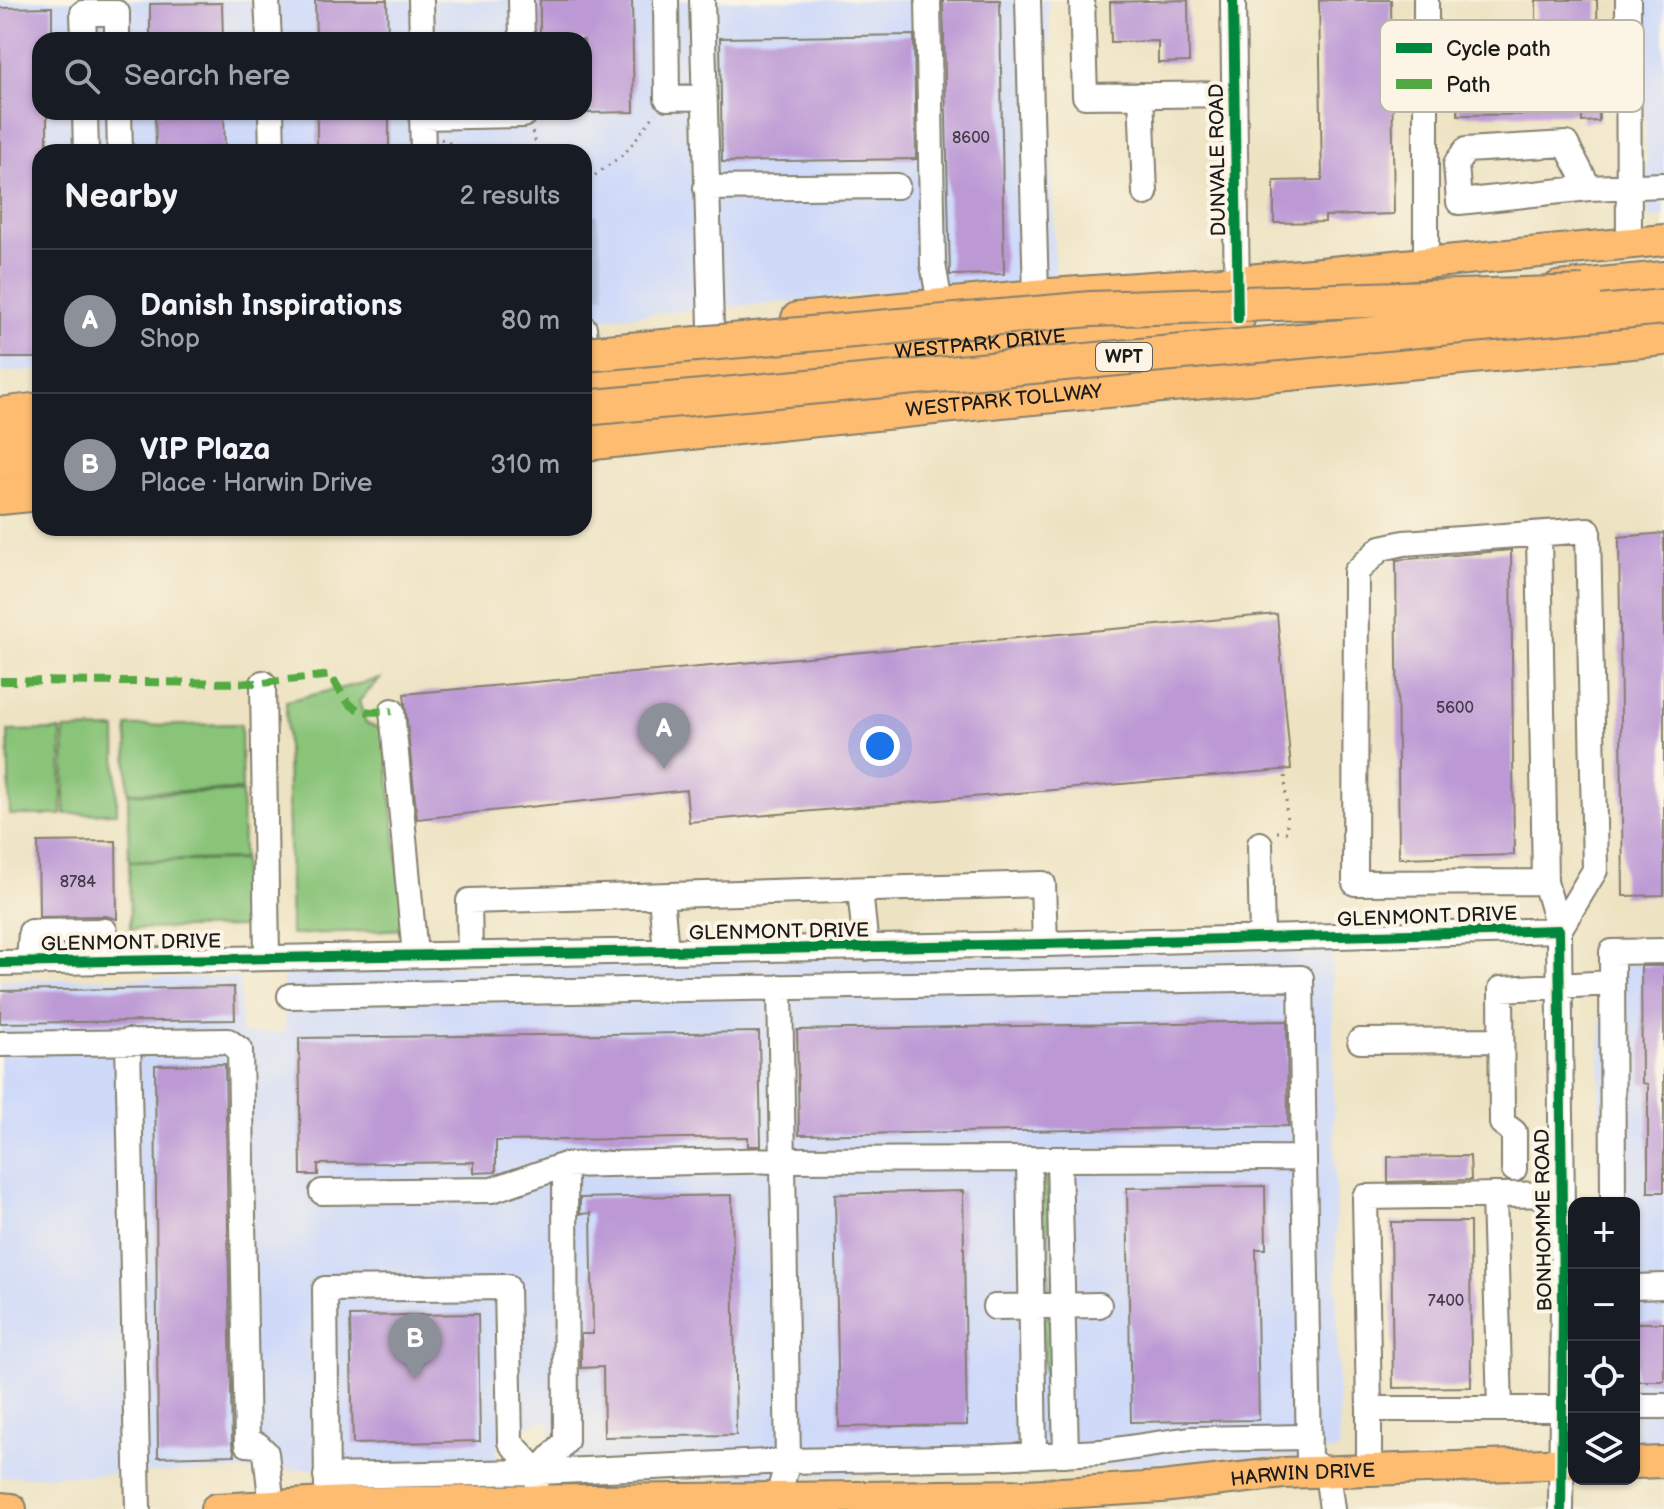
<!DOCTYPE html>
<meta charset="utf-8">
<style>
body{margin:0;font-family:"Balsamiq Sans",sans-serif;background:#20242c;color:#f1f3f6}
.controls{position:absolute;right:24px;bottom:24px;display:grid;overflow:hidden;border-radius:16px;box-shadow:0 2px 6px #0004}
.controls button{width:72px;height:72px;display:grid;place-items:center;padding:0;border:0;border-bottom:2px solid #363941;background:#171b24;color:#f1f3f6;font:40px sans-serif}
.you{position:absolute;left:880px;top:746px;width:28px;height:28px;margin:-20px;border:6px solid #fff;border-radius:50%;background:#1a73e8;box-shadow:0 0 0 12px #1a73e833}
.badge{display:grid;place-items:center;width:52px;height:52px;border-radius:50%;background:#8c9099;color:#fff;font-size:26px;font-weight:700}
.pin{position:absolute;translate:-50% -66px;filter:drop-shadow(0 2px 4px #0008)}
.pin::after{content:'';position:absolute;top:42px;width:28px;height:24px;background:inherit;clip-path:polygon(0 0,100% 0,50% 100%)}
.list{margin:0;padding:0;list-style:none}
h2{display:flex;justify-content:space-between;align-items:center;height:104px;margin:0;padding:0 32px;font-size:34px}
h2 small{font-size:26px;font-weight:400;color:#9ea1a6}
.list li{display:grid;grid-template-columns:52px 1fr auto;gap:24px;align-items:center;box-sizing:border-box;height:144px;padding:0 32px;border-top:2px solid #363941}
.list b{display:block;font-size:30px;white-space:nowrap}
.list p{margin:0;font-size:26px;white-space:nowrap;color:#9ea1a6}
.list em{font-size:26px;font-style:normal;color:#9ea1a6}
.icon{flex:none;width:44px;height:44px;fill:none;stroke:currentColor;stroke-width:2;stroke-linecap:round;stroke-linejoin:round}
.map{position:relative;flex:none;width:1664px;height:1509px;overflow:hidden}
.search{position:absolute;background:#171b24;box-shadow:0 2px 6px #0004;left:32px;top:32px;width:560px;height:88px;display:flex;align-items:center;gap:20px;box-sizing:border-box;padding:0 28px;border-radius:24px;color:#9ea1a6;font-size:30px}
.panel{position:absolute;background:#171b24;box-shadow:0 2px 6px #0004;left:32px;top:144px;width:560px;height:392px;border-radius:24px}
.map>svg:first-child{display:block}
.built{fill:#cfdaf9;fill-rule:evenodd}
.industrial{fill:#bac4de}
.green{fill:#8ac479;stroke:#53704a;stroke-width:2}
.building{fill:#bc99d5}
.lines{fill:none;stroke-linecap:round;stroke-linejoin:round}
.minor-casing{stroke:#847f6e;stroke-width:28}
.major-casing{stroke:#847f6e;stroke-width:34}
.highway-casing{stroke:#847f6e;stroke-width:38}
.path{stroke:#847f6e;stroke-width:3;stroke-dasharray:2 6;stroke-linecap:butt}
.minor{stroke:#fff;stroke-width:24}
.major{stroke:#fdbc6f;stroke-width:30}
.highway{stroke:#fdbc6f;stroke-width:34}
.highway-bridge-casing{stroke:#847f6e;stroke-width:38;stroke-linecap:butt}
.highway-bridge{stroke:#fdbc6f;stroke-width:34}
.quiet{stroke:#52a943;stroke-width:8;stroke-dasharray:16 8;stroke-linecap:butt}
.cycleway-casing{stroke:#fcf5e5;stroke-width:15}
.cycleway{stroke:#00873e;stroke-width:10}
.labels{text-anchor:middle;stroke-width:8;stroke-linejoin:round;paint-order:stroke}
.number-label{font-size:16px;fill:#443b4a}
.shield{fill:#fcf5e5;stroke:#5f5d58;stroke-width:2}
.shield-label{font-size:18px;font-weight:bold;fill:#1c1c1c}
.street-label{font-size:20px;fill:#1c1c1c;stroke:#fcf5e5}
.key{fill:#fcf5e5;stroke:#b9b4a9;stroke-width:2}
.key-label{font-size:22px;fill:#1c1c1c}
</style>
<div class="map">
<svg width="1664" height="1509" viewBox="0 0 1664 1509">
<rect width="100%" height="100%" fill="#fcf5e5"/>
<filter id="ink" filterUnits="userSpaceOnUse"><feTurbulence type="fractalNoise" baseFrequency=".0125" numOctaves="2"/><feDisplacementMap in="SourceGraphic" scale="16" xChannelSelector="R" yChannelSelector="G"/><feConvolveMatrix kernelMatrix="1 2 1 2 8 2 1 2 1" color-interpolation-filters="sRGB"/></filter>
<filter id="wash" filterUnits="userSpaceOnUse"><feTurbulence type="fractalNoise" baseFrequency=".006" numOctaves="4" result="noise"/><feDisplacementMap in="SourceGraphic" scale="32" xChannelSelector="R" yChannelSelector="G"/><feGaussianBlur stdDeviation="1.8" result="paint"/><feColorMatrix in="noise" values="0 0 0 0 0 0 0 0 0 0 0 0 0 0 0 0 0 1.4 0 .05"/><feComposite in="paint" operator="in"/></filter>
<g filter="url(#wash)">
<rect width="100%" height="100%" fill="#ede2c1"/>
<path class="built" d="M0 0H1049L1055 284 925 289 584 320V152H40V370L0 373ZM40 40H584V112H40Z
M1641 0H1664V217L1648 218Z
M1602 938H1664V1441H1634V1203H1598Z
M1332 950 1339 1450 1292 1457H1224L1050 1473 552 1478 551 1422H536L497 1443V1464L0 1477V980L240 977 241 1034 285 1032 283 967Z"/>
<path class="industrial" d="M597 215 605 295 584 297V216Z"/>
<path class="green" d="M380 679 359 701 366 723 384 730 405 929 291 935 286 701Z
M241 724 242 790 128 792 127 726Z
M116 729 117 813 65 814 64 730Z
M61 730 62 815H10L8 731Z
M242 792 243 859 129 861 128 794Z
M243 860 244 927 130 929 129 862Z
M1045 1171 1048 1175 1050 1290 1046 1294 1042 1290 1040 1175Z
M1047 1316 1051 1320 1053 1435 1049 1438 1045 1435 1043 1320Z"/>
<g id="blocks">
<path class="building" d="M315 0H387L388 40H316Z
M540 0H632L634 112 584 113V40H540Z
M943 0H1000L1004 274 950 275Z
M1188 0 1189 62 1158 63V41L1111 42 1110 2Z
M1319 0H1391L1394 214 1325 216V222L1274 223V181L1322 180Z
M1536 0H1597L1599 121 1582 122V114L1458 115V57L1536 56Z
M222 3 223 40H150V4Z
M52 7V40H40V112H47V152H40V358H0V8Z
M914 35 916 159 722 162 720 38Z
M155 112H224L225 152H156Z
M317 112H389V152H317Z
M1664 533V895L1623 896 1619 537Z
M1511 550 1514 855 1399 858 1396 560Z
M1277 614 1291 769 689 822 686 790 417 819 404 694Z
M116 841 117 919 105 916 39 917 38 842Z
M1641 966H1664V1192H1648V1084L1642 1083Z
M234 987 235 1020 0 1023V991Z
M1287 1021 1288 1126 799 1135 797 1030Z
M759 1032 761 1146H748V1137L496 1141V1172L474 1173V1162L318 1164V1175H301L299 1038Z
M225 1064 232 1444 235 1455 158 1457 155 1065Z
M1470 1156 1471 1180 1388 1182V1157Z
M1265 1186 1266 1249H1256L1259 1420 1131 1422 1127 1188Z
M963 1191 967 1425 839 1427 835 1194Z
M732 1195 736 1435 604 1437 603 1367 581 1368V1334H593L591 1213 580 1214V1198Z
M1391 1222H1470L1471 1387 1393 1388Z
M478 1314 480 1441 353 1444 350 1316Z
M1636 1323H1664V1381H1636Z"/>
</g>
</g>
<g filter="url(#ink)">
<use href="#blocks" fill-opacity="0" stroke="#847f6e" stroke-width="2"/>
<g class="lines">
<defs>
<path id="minor" d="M267 0 269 40
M421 0 422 40
M521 0 522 40
M666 0 667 98 704 97
M702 0 711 327
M928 0 933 264 940 304
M1028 0 1036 295
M1082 0 1085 96 1233 94
M1233 0 1237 298
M1628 0 1629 243
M84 40 83 13H117V40
M1141 95 1145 193
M85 112 86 152
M119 112 120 152
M271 112 272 152
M422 112 423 152
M422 117 523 115V112
M706 188 897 186
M1589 188 1566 144 1466 150 1456 164 1459 202 1589 188 1664 185
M1426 263V0
M584 328 585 338
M1539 535 1545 882 1559 930 1563 1304 1561 1509
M263 683 267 958
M392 711 415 955
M1260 844 1262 939
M1545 882 1355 883 1356 572 1381 548 1404 543 1588 530 1595 870 1559 930
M860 890 866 948
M661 896 666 951
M470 954 469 901 1043 884 1045 944
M29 962 31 932 105 931 107 961
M0 963 1045 944 1559 930
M290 996 1301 978 1309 1459 1327 1473 1332 1509
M128 1041 138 1509
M1360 1041 1501 1040
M0 1044 228 1041 240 1050 247 1444 258 1445 266 1453 272 1507
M1029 1159 1034 1454
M1059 1159 1066 1454
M1514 1169V1132L1502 1123 1501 989 1612 983
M322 1192 492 1190 565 1165 783 1160 1304 1158
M1494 1195 1500 1409H1369L1365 1197 1560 1194
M1613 1203 1612 952 1664 951
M1634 1287 1664 1286
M995 1307 1099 1305
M1634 1406H1664
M1369 1409V1471
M1500 1409H1561
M538 1472 566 1441 565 1165
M326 1476 538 1472 788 1461 997 1457 1101 1452 1190 1439 1309 1437
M327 1489 325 1289 507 1287 510 1442 538 1472 537 1481
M778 1509V1497L788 1461 780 987"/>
<g id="major">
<path d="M1558 287 1664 277"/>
<path d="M797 318 1036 295 1237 281 1664 240"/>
<path id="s1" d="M584 381 1239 319"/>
<path d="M0 413 40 408"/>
<path d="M0 436 40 432"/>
<path d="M1634 1463 1664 1462"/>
<path d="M0 1508 11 1509"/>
<path id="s2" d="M216 1509 327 1503 1028 1495 1162 1487 1283 1473 1574 1463"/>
</g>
<g id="highway">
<path id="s3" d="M584 443 1001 400 1664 338"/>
<path d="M0 463 40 459"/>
<path d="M0 497 40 493"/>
</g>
</defs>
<use href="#minor" class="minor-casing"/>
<use href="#major" class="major-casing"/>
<use href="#highway" class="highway-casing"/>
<path class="path" d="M532 132 539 152
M441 139 468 152
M584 187 594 176 625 153 656 113
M1277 832H1287L1285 769"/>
<use href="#minor" class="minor"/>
<use href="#major" class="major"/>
<use href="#highway" class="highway"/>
<defs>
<path id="highway-bridge" d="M584 354 1091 309 1584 293
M584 408 1664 307"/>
</defs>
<use href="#highway-bridge" class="highway-bridge-casing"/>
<use href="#highway-bridge" class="highway-bridge"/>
<path class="quiet" d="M0 681 263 683 331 675C350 709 351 714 392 711"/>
<defs>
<path id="cycleway" d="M1233 0 1238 319
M0 963 1045 944 1559 930 1563 1304 1561 1509"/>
</defs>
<use href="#cycleway" class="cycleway-casing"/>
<use href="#cycleway" class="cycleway"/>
</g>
</g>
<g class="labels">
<g class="number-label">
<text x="971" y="143">8600</text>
<text x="1455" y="713">5600</text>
<text x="78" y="887">8784</text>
<text x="1446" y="1306">7400</text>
</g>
<rect class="shield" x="1096" y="343" width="56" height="28" rx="6"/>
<g class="shield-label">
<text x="1124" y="363">WPT</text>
</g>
<g class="street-label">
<text transform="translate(1217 160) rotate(-91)" y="7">DUNVALE ROAD</text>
<text dy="7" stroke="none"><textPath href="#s1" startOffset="398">WESTPARK DRIVE</textPath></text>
<text dy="7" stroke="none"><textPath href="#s3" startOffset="422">WESTPARK TOLLWAY</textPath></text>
<text transform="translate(1427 916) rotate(-2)" y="7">GLENMONT DRIVE</text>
<text transform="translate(779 931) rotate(-1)" y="7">GLENMONT DRIVE</text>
<text transform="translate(131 942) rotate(-1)" y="7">GLENMONT DRIVE</text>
<text transform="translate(1543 1220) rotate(-91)" y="7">BONHOMME ROAD</text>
<text dy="7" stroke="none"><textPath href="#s2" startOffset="1088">HARWIN DRIVE</textPath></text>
</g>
</g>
<rect x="1380" y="20" width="264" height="92" rx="12" class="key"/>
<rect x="1396" y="43" width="36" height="10" fill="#00873e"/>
<rect x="1396" y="79" width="36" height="10" fill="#52a943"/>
<g class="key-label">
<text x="1446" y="56">Cycle path</text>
<text x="1446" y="92">Path</text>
</g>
</svg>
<div class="controls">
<button>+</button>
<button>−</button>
<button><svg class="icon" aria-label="locate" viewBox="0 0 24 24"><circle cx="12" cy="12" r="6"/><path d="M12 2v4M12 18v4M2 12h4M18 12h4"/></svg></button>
<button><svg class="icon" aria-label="layers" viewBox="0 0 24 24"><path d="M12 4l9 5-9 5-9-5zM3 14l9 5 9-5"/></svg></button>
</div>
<div class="you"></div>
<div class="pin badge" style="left:664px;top:769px">A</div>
<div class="pin badge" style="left:415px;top:1379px">B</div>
<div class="search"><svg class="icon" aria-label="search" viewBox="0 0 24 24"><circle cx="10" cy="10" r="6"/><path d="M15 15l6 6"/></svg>Search here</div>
<section class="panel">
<h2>Nearby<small>2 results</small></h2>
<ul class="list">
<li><span class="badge">A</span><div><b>Danish Inspirations</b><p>Shop</p></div><em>80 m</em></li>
<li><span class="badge">B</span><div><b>VIP Plaza</b><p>Place · Harwin Drive</p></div><em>310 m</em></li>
</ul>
</section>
</div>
